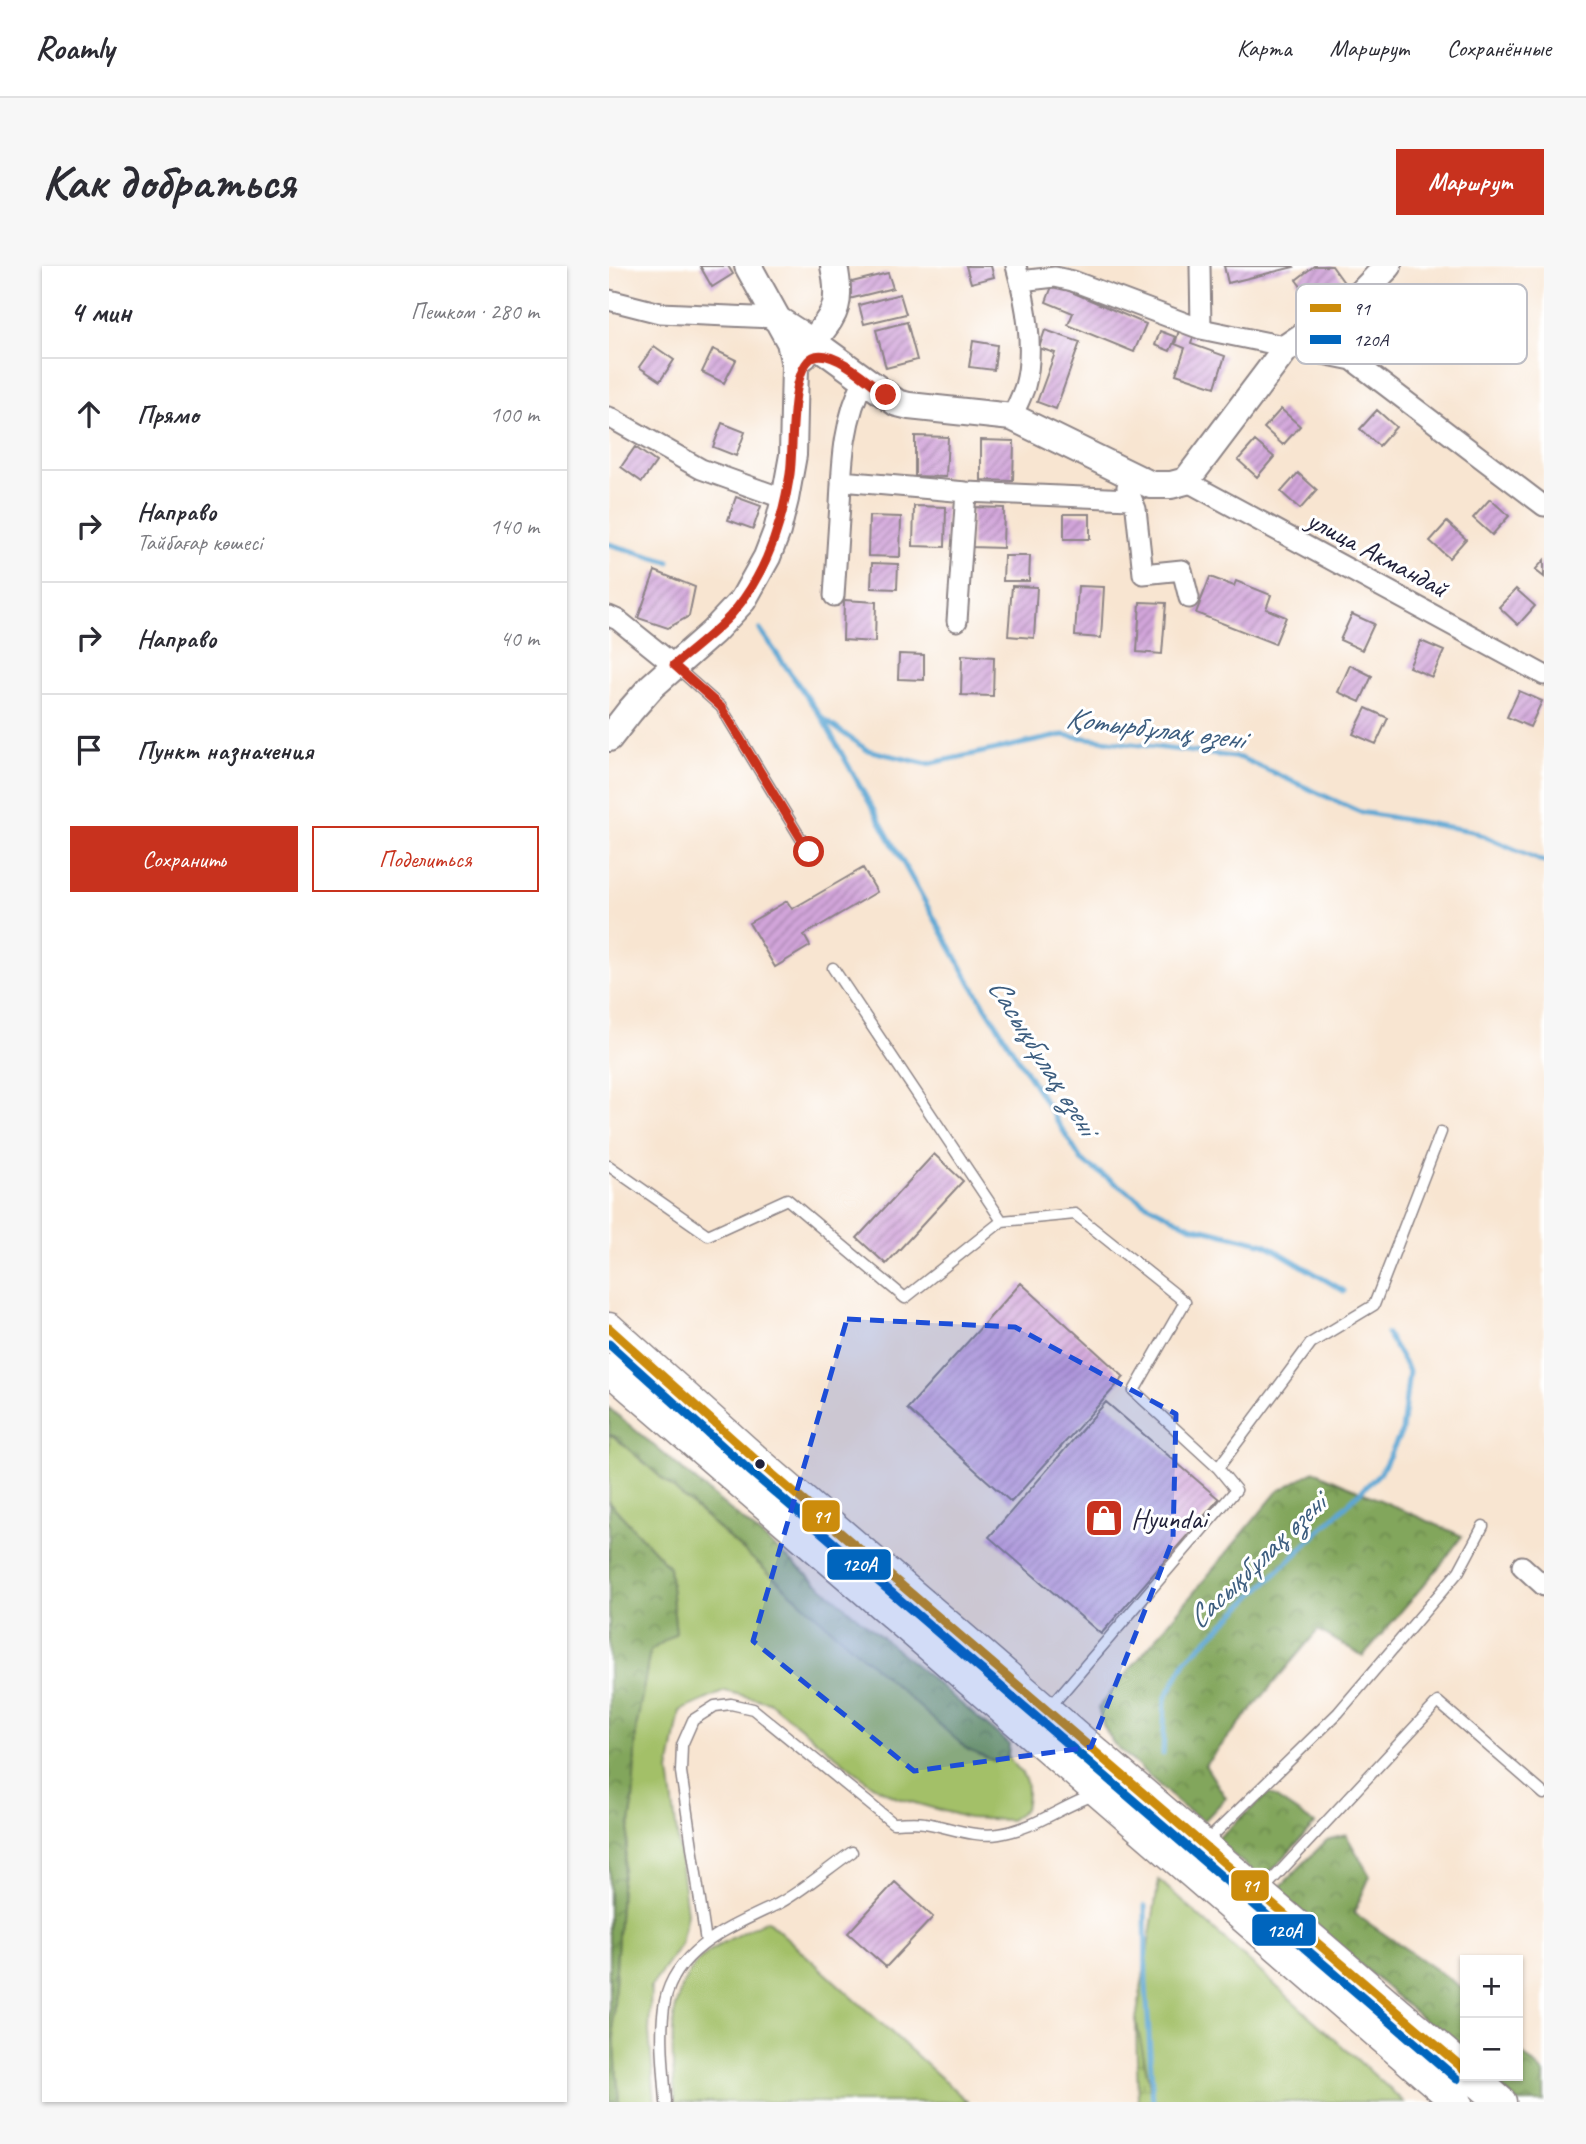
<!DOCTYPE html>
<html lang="ru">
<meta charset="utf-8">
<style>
body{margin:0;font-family:Caveat,sans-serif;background:#f7f7f7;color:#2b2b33}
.controls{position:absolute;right:21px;bottom:21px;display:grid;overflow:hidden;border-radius:0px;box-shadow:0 2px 5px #0004}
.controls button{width:63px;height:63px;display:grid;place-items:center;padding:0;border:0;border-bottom:2px solid #e1e1e2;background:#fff;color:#2b2b33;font:35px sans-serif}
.stop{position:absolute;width:21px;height:21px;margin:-16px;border:5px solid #c8321e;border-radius:50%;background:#fff}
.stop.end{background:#c8321e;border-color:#fff;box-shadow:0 2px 7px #0008}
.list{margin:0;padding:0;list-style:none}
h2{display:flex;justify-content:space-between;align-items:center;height:91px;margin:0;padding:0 28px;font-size:30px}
h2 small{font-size:23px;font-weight:400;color:#7c7c81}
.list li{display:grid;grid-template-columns:46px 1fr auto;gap:21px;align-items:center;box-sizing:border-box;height:112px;padding:0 28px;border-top:2px solid #e1e1e2}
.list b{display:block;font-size:26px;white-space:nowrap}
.list p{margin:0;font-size:23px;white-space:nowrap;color:#7c7c81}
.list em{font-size:23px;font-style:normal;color:#7c7c81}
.actions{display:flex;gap:14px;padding:21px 28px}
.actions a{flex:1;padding:16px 0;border:2px solid #c8321e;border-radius:0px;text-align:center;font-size:24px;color:#c8321e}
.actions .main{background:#c8321e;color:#fff}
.icon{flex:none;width:38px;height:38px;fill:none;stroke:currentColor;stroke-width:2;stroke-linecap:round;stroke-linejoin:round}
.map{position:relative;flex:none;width:935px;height:1836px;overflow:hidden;border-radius:0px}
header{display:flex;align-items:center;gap:42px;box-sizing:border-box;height:98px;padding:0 35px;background:#fff;border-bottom:2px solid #e1e1e2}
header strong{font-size:33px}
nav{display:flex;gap:38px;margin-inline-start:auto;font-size:24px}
.intro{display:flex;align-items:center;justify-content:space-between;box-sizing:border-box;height:168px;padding:0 42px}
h1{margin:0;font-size:49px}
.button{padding:18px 32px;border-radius:0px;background:#c8321e;color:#fff;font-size:24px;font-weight:700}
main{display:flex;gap:42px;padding:0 42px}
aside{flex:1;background:#fff;border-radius:0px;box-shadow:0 2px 5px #0004}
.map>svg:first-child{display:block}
.grass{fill:#a3c067;stroke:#627151;stroke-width:2}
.forest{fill:url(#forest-crowns);stroke:#52644c;stroke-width:2}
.wetland{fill:url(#wetland-marsh);stroke:#627151;stroke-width:2}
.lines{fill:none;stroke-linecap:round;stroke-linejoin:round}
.stream{stroke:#5ba6d3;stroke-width:5}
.building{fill:url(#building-hatch)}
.lane-casing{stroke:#8d8486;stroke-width:13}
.street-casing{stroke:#8d8486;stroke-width:23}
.secondary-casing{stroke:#8d8486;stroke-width:30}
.primary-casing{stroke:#8d8486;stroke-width:33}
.lane{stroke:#fff;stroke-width:10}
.street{stroke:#fff;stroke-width:19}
.secondary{stroke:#fff;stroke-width:26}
.primary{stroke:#fff;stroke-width:30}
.bus-1-casing{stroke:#fff;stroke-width:14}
.bus-2-casing{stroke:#fff;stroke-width:14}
.bus-1{stroke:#cc8c0c;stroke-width:9}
.bus-2{stroke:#0065bd;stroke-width:9}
.route{stroke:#c8321e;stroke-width:9}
.marked{fill:#1d4ed8;fill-opacity:0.2;stroke:#1d4ed8;stroke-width:5;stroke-dasharray:14 9;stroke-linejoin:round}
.bus-dot{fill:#22223b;stroke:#fff;stroke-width:2.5}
.labels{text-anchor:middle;stroke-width:6;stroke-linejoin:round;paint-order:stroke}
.street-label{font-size:28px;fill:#22223b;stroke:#fff}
.poi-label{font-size:28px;fill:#22223b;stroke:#fff;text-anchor:start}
.water-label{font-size:30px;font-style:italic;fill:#3c5d7f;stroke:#fff}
.key{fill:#fff;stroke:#bdbdc4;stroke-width:2}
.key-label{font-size:19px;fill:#22223b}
.line-badge{stroke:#fff;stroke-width:2.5}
.badge-label{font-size:19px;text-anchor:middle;font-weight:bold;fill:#fff}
</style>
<header>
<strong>Roamly</strong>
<nav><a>Карта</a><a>Маршрут</a><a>Сохранённые</a></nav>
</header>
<div class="intro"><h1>Как добраться</h1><a class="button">Маршрут</a></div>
<main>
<aside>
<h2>4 мин<small>Пешком · 280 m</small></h2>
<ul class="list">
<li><svg class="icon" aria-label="ahead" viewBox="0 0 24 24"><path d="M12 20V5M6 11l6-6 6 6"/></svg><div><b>Прямо</b></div><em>100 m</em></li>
<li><svg class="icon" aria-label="right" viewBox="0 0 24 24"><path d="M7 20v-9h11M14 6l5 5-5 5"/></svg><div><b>Направо</b><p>Тайбағар көшесі</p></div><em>140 m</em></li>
<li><svg class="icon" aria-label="right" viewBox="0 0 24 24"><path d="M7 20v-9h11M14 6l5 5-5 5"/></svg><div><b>Направо</b></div><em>40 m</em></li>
<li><svg class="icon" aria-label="arrive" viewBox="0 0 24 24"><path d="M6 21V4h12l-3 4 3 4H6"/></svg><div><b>Пункт назначения</b></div></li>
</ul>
<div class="actions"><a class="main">Сохранить</a><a>Поделиться</a></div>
</aside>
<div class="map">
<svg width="935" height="1836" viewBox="0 0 935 1836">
<defs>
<pattern id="forest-crowns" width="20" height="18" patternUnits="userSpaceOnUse" patternTransform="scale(1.75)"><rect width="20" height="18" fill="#82a65c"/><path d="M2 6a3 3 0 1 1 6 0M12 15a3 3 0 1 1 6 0" fill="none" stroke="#6a874d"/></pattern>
<pattern id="wetland-marsh" width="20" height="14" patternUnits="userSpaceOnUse" patternTransform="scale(1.75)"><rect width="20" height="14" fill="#a3c067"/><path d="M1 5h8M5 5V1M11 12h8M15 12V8" fill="none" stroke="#849c56"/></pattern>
<pattern id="building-hatch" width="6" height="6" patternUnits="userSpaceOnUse" patternTransform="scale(1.75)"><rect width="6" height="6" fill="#d2a5da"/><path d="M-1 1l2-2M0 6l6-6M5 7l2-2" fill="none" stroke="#aa86b2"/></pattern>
</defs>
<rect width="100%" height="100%" fill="#fff"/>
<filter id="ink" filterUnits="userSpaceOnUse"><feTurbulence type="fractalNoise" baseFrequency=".0143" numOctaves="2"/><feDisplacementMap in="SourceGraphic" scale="14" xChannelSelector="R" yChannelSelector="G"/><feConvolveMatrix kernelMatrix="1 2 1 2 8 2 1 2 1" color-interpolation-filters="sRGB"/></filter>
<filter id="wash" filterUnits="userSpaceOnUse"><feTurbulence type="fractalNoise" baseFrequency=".00686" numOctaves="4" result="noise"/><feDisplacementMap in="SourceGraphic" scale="28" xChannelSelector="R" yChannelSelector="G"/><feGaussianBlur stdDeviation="1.57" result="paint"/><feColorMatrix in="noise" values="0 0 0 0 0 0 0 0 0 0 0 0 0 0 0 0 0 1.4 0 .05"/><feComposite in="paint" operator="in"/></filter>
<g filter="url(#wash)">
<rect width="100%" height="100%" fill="#f8e5d1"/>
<path class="grass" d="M0 1169 4 1170 385 1495 399 1491C418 1513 421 1513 416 1543L401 1554 359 1552 288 1532 263 1519 160 1436 116 1425 71 1445 60 1505 78 1647 72 1678 42 1721 40 1766 46 1836H10L4 1752 12 1621 24 1537 27 1463 41 1385 67 1367 60 1301 0 1236Z
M550 1614 795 1836H544L527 1754Z
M158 1654 359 1836H66C64 1785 53 1720 101 1685 118 1673 140 1664 158 1654Z"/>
<path class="forest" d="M0 1142 400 1478 399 1491 385 1495 359 1484 5 1170 0 1169Z
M705 1205 853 1270 831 1300 754 1390 709 1364 596 1499 617 1532 595 1555 574 1541 504 1477 494 1459 489 1442 668 1226Z
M0 1236 60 1301 67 1367 41 1385 27 1463 24 1537 12 1621 4 1752 10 1836H0Z
M660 1527 706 1558 654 1614 607 1574Z
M737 1569 761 1610 745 1647 856 1724V1790L667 1625 718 1574Z
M909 1784 935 1808V1836H909L879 1810H909Z"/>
<path class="wetland" d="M527 1754 544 1836H529Z"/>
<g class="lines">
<path class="stream" d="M0 278 60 296
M151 364 213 452 258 484 318 498 454 469 632 492 751 546 863 565 935 596
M215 456 360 714 473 895 536 937 581 960 656 978 735 1025
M554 1488 556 1433 578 1393 772 1206 793 1165 800 1105 778 1068
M536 1640 537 1718 544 1836"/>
</g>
<g id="blocks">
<path class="building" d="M91 0H119L124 8 103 21Z
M357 0H382L385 11 362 17Z
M615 0H684L685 1 619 17Z
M705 0H723L736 18 707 40 687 14Z
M279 7 284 22 240 33 235 18Z
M444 18 537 58 525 86 459 59 464 47 437 36Z
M291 28 297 48 255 58 250 39Z
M298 56 308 94 277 102 267 64Z
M571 61 586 66 582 78 616 90 606 121 567 108 576 82 566 78Z
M436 64 471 76 447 143 428 136 446 87 430 82Z
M551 65 567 71 561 85 546 79Z
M364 75 388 79 385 104 360 101Z
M45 80 65 94 51 115 30 101Z
M104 83 127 94 115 117 93 106Z
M672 143 691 160 674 179 655 162Z
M768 144 787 161 770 180 751 163Z
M113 157 136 166 127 190 104 181Z
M306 170 339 171 337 211 306 210Z
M372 174 405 175 404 215 372 214Z
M646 175 665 191 648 211 629 194Z
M26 181 47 196 33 216 12 201Z
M689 207 708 224 691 243 672 226Z
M127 231 152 240 144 263 119 254Z
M881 233 900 250 883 269 864 252Z
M305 240 337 241 336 281 304 280Z
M363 241 395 242 394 282 362 281Z
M455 248H481V273H455Z
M260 250 292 251 291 291 259 290Z
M838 256 857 273 840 292 821 275Z
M395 290H421L420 315H394Z
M935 294V311L926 304Z
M263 297 289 298 288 323 262 322Z
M46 305 86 321 80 350 59 362 29 352Z
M601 311 625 320 627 315 662 329 657 343 677 351 666 378 587 347Z
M403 320 428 321 425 372 399 370Z
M469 320 495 321 492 372 466 370Z
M907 323 926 340 909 359 890 341Z
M235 334 267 336 266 376 234 374Z
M531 336 557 337 553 388 528 386Z
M743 348 765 358 753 384 731 374Z
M812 375 835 385 823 411 800 401Z
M290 388 315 389V414L289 413Z
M353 389 385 391 384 430 352 429Z
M741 399 763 410 751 436 729 426Z
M910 425 933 435 921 461 898 451Z
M757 442 779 452 767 478 744 468Z
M254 602 268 626 195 669 201 680 166 701 140 657 178 635 183 643Z
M325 888 354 915 277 998 248 972Z
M412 1017 515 1111 402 1236 298 1143Z
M497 1136 610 1233 492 1368 380 1271Z
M286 1616 324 1651 277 1701 239 1667Z"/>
</g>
</g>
<g filter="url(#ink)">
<use href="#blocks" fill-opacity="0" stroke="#8d8486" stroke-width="2"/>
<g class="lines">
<defs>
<path id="lane" d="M66 400 112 441 200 586
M224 702 393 955 466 948 576 1036 525 1125 609 1202
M0 900 99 969 178 933 296 1032 393 955
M441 1441 627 1224 609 1202 702 1077 765 1039 832 866
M598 1575 729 1447 850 1305 874 1260
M652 1626 829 1436 935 1528
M97 1676 72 1506 73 1479 84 1454 106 1440 122 1438 144 1443 284 1557C294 1557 306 1555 316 1557 340 1561 366 1572 390 1568 425 1563 453 1540 485 1529
M57 1836C55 1803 50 1767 56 1735 67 1681 126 1659 169 1638 192 1626 221 1601 243 1586"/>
<path id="street" d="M591 0 592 63
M411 15 446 11 464 15 592 63 743 94 935 240
M0 34 51 47 166 52
M0 151 92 203 176 233
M403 151C407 141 413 130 416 120 426 84 417 35 407 0
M232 215 357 226 521 233
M577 215 935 409
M518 221 527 243 534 308 573 304 580 332
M225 330C227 299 229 269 231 238 233 195 235 151 256 112
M0 350 9 354 65 399
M348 355 357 226
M913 1300 935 1320"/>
<path id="secondary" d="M166 52 211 81 288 137 300 140 403 151 542 219H562L577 215 678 81 743 37 779 0
M195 90C217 52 236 52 225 0
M0 472 21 445 43 420 104 366 134 334 158 291 168 265 176 233 184 189 186 99 181 76 139 0"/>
<path id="primary" d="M0 1062 148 1195 856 1804
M0 1103 848 1836
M862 1810 892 1836"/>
</defs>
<use href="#lane" class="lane-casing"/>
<use href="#street" class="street-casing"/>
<use href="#secondary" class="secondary-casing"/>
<use href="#primary" class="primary-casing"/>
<use href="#lane" class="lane"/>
<use href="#street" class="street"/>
<use href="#secondary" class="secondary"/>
<use href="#primary" class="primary"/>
<defs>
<path id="bus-1" d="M0 1062 148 1195 856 1804"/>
<path id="bus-2" d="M0 1078 140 1204 848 1813"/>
</defs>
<use href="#bus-1" class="bus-1-casing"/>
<use href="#bus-2" class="bus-2-casing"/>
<use href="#bus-1" class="bus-1"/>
<use href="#bus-2" class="bus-2"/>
</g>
</g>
<g class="lines" filter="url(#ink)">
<path class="route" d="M200 586 112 441 65 399C84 383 104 368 121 350 156 311 173 259 181 208 185 182 180 104 204 91 223 81 263 118 277 129"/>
</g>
<path class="marked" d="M238 1053 406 1061 567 1148 564 1273 482 1481 305 1505 144 1375Z"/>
<defs>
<symbol id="shop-square" viewBox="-11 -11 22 22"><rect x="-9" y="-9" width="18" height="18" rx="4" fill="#c8321e" stroke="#fff"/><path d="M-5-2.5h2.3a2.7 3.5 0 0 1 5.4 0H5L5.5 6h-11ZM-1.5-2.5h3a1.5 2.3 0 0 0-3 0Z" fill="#fff"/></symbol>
</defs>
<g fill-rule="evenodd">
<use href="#shop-square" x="473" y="1230" width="44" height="44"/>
</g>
<circle class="bus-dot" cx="151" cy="1198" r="6"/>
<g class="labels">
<g class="street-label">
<text transform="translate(769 287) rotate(28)" y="10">улица Акмандай</text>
</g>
<g class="poi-label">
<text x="522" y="1262">Hyundai</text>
</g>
<g class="water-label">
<text transform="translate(546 462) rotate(7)" y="10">Қотырбұлақ өзені</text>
<text transform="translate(434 790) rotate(58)" y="10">Сасықбұлақ өзені</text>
<text transform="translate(647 1295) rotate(-44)" y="10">Сасықбұлақ өзені</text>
</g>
</g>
<rect x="687" y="18" width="231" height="80" rx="10" class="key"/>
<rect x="701" y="38" width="31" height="8" fill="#cc8c0c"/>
<rect x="701" y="69" width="31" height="9" fill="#0065bd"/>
<g class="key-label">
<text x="744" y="49">91</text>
<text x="744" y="80">120А</text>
</g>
<g class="line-badge">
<rect x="192" y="1233" width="40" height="34" rx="7" fill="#cc8c0c"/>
<rect x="217" y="1282" width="66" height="33" rx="7" fill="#0065bd"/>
<rect x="621" y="1603" width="40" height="33" rx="7" fill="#cc8c0c"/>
<rect x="642" y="1647" width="66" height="34" rx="7" fill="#0065bd"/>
</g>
<g class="badge-label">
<text x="212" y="1257">91</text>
<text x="250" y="1305">120А</text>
<text x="641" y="1626">91</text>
<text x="675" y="1671">120А</text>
</g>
</svg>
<div class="controls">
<button>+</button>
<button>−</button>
</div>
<div class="stop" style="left:200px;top:586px"></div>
<div class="stop end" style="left:277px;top:129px"></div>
</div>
</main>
